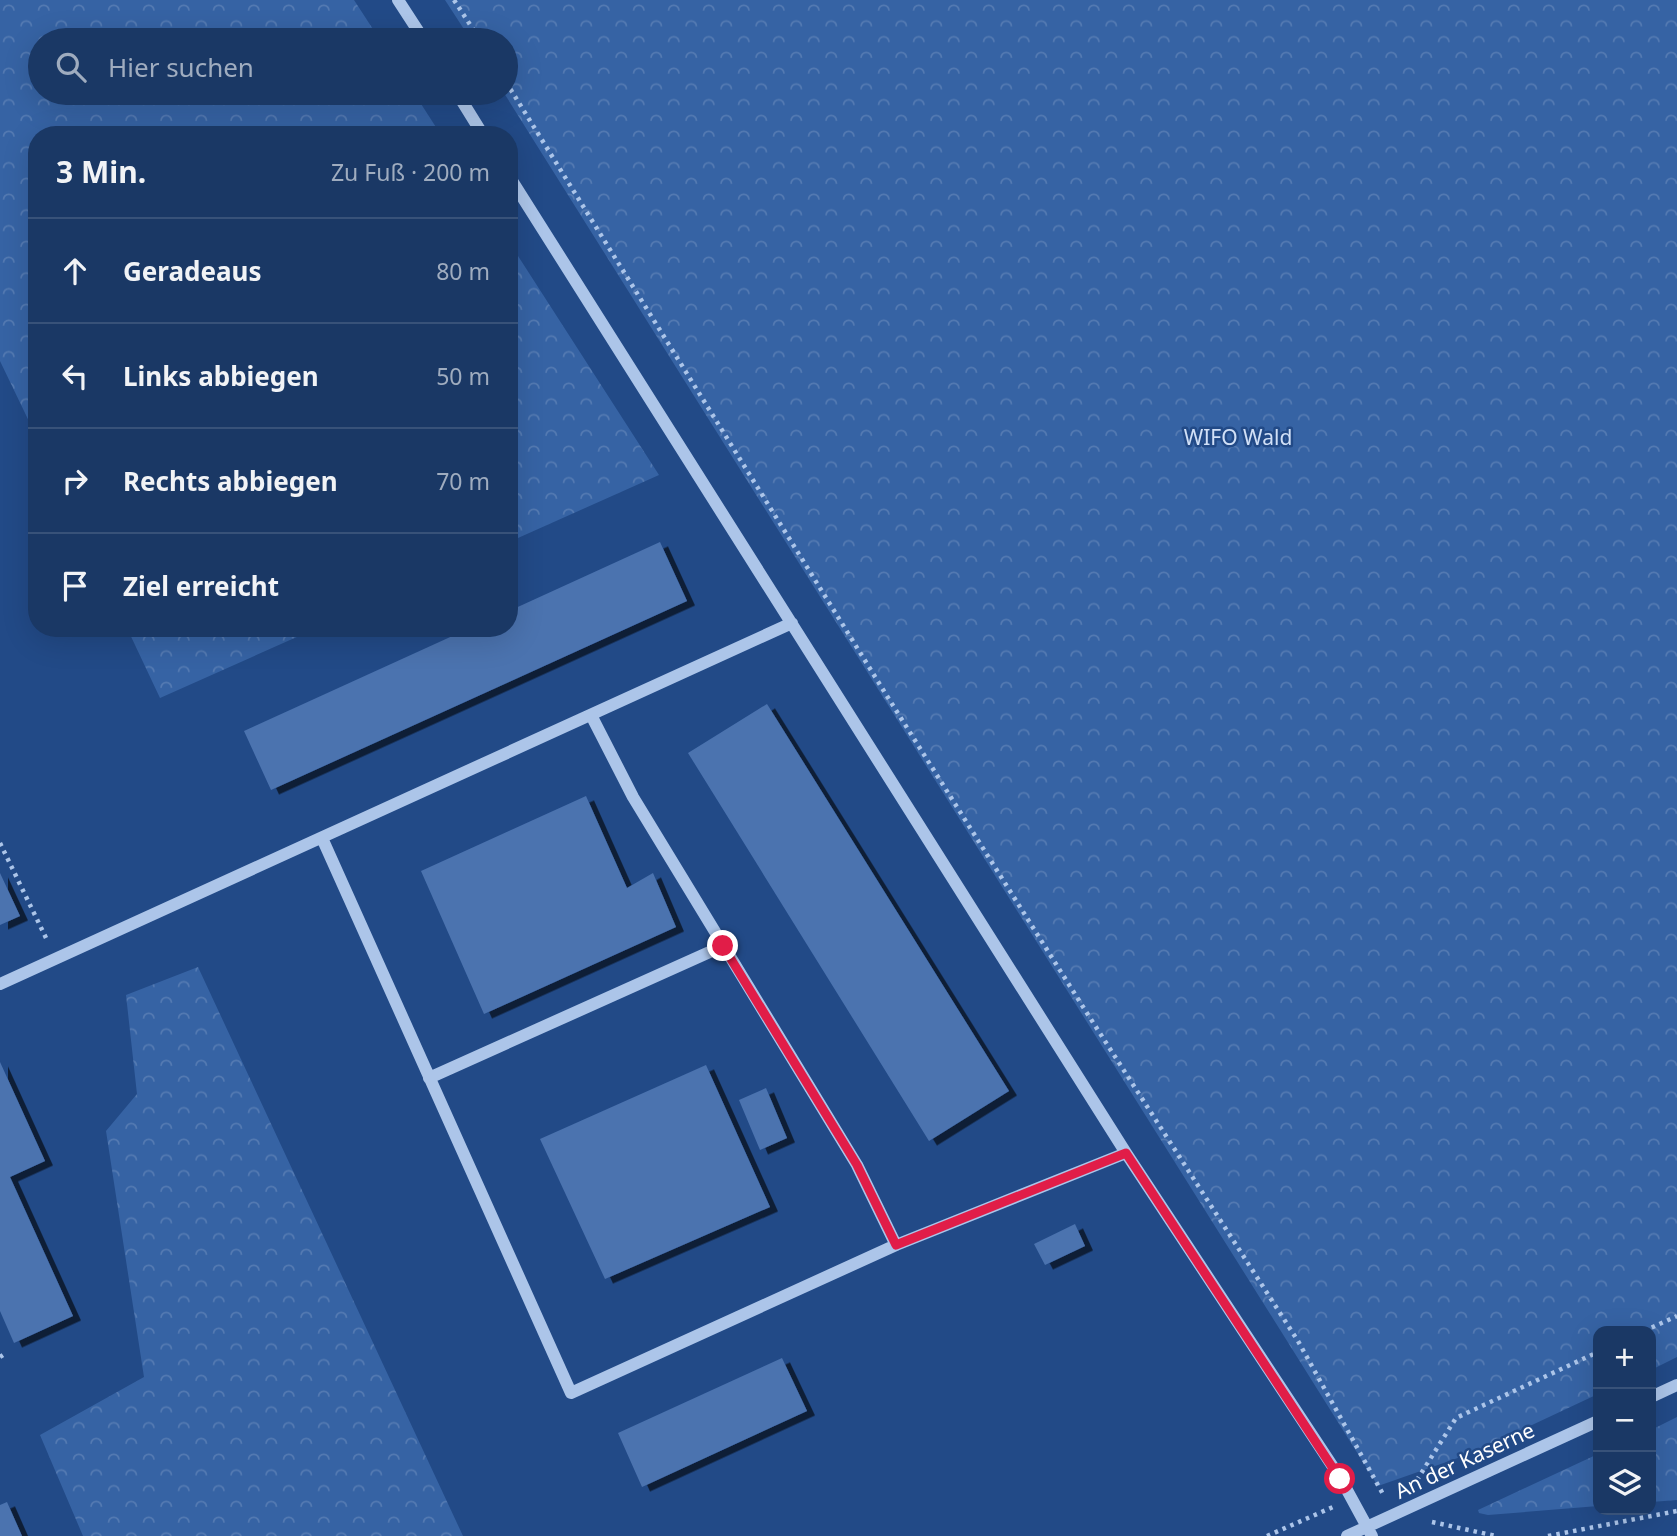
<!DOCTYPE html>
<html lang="de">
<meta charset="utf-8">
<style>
body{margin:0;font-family:"Noto Sans",sans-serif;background:#27436e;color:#f1f3f6}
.controls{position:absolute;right:21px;bottom:21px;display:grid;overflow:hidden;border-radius:14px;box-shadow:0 7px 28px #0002}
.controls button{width:63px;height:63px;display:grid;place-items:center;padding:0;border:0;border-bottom:2px solid #385279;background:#1a3865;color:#f1f3f6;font:35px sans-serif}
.stop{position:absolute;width:21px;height:21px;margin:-16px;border:5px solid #e11d48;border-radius:50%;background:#fff}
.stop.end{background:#e11d48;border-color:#fff;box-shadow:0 2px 7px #0008}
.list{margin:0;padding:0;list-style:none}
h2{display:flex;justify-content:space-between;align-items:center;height:91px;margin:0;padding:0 28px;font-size:30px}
h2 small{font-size:23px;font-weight:400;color:#9facbf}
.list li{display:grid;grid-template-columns:46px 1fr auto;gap:21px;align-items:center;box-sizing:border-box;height:105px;padding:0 28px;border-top:2px solid #385279}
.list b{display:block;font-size:26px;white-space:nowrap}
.list em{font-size:23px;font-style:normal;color:#9facbf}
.icon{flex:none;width:38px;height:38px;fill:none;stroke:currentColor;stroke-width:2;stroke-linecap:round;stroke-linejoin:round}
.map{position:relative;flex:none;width:1677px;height:1536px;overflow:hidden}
.search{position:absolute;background:#1a3865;box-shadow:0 7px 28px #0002;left:28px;top:28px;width:490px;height:77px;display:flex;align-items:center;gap:18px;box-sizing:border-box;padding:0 24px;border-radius:38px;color:#9facbf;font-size:26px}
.panel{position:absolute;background:#1a3865;box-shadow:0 7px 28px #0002;left:28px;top:126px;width:490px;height:511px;border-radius:28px}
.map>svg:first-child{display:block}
.forest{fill:url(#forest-crowns)}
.building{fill:#4b73af;filter:url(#shadow)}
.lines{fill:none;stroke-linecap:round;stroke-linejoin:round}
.path{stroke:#acc5e9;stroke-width:4.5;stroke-dasharray:3.5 5;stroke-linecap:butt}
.minor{stroke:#acc5e9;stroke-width:12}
.route{stroke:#e11d48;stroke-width:9}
.labels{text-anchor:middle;stroke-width:5;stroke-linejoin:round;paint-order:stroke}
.park-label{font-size:21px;fill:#d1e0f7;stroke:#224a87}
.street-label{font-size:21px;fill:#fff;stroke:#224a87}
</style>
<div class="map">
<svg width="1677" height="1536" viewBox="0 0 1677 1536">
<defs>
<pattern id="forest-crowns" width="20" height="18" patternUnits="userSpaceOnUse" patternTransform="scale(1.75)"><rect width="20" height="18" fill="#3663a4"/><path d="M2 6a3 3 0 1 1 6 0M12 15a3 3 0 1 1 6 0" fill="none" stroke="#547ab2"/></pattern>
<filter id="shadow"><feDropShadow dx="8" dy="4.5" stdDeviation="0" flood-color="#0009"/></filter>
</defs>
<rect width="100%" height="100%" fill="#224a87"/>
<path class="forest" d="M0 0H354L380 40H40V93H414L441 135H37V438L0 361Z
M445 0H1677V1357L1651 1370V1331H1598V1394L1472 1453 1378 1486 504 93H506V40H471Z
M509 242 659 475 509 542Z
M127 628H317L160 698Z
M198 967 463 1536H83L40 1435 144 1377 106 1131 137 1094 126 995Z
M1677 1417V1500L1651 1502V1430Z
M1598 1454V1506L1488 1515 1479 1513 1478 1510Z"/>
<path class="building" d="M660 542 687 601 271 790 244 731 470 628H509V611Z
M767 704 1009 1091 929 1141 688 753Z
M586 796 627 888 653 873 676 927 484 1014 421 871Z
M0 873 20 916 0 925Z
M0 1062 45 1161 10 1177 73 1316 14 1343 0 1311Z
M706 1065 770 1207 605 1279 540 1139Z
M766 1088 787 1138 760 1150 739 1100Z
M1075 1224 1085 1246 1045 1265 1034 1244Z
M782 1358 807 1411 642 1487 618 1433Z
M7 1502 22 1536H0V1505Z"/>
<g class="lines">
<path class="path" d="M454 0 480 40
M506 82 887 696 1085 1010 1298 1341 1384 1496
M0 843 47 940
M1644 1331 1677 1316
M0 1357 3 1355
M1417 1480 1456 1418 1598 1352
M1432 1522 1496 1536
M1267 1536 1333 1507
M1548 1536 1677 1511"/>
<path class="minor" d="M398 0 424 40
M457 93 483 135
M509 176 1126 1153 1341 1479 1372 1536
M591 715 633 797 857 1165 896 1245
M322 838 571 1393 896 1245 1126 1153
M0 984 792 623
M429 1078 723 946
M1651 1397 1677 1385
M1347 1536 1598 1421"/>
</g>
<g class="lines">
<path class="route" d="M723 946 857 1165 896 1245 1126 1153 1340 1479"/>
</g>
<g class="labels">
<g class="park-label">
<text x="1238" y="445">WIFO Wald</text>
</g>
<g class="street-label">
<text transform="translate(1465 1461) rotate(-25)" y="7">An der Kaserne</text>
</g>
</g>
</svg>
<div class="controls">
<button>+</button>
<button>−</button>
<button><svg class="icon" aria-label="layers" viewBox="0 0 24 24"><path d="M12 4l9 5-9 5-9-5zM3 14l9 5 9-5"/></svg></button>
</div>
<div class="stop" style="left:1340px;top:1479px"></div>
<div class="stop end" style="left:723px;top:946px"></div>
<div class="search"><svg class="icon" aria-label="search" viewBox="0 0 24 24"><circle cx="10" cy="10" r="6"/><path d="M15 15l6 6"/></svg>Hier suchen</div>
<section class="panel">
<h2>3 Min.<small>Zu Fuß · 200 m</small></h2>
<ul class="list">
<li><svg class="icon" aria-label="ahead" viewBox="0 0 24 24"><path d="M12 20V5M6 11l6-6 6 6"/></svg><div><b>Geradeaus</b></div><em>80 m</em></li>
<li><svg class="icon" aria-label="left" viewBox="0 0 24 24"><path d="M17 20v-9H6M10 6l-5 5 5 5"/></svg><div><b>Links abbiegen</b></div><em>50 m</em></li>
<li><svg class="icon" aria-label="right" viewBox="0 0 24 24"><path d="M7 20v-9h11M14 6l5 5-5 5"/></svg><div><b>Rechts abbiegen</b></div><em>70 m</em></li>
<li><svg class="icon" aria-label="arrive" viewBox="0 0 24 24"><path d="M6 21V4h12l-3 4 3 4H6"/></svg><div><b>Ziel erreicht</b></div></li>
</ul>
</section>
</div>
